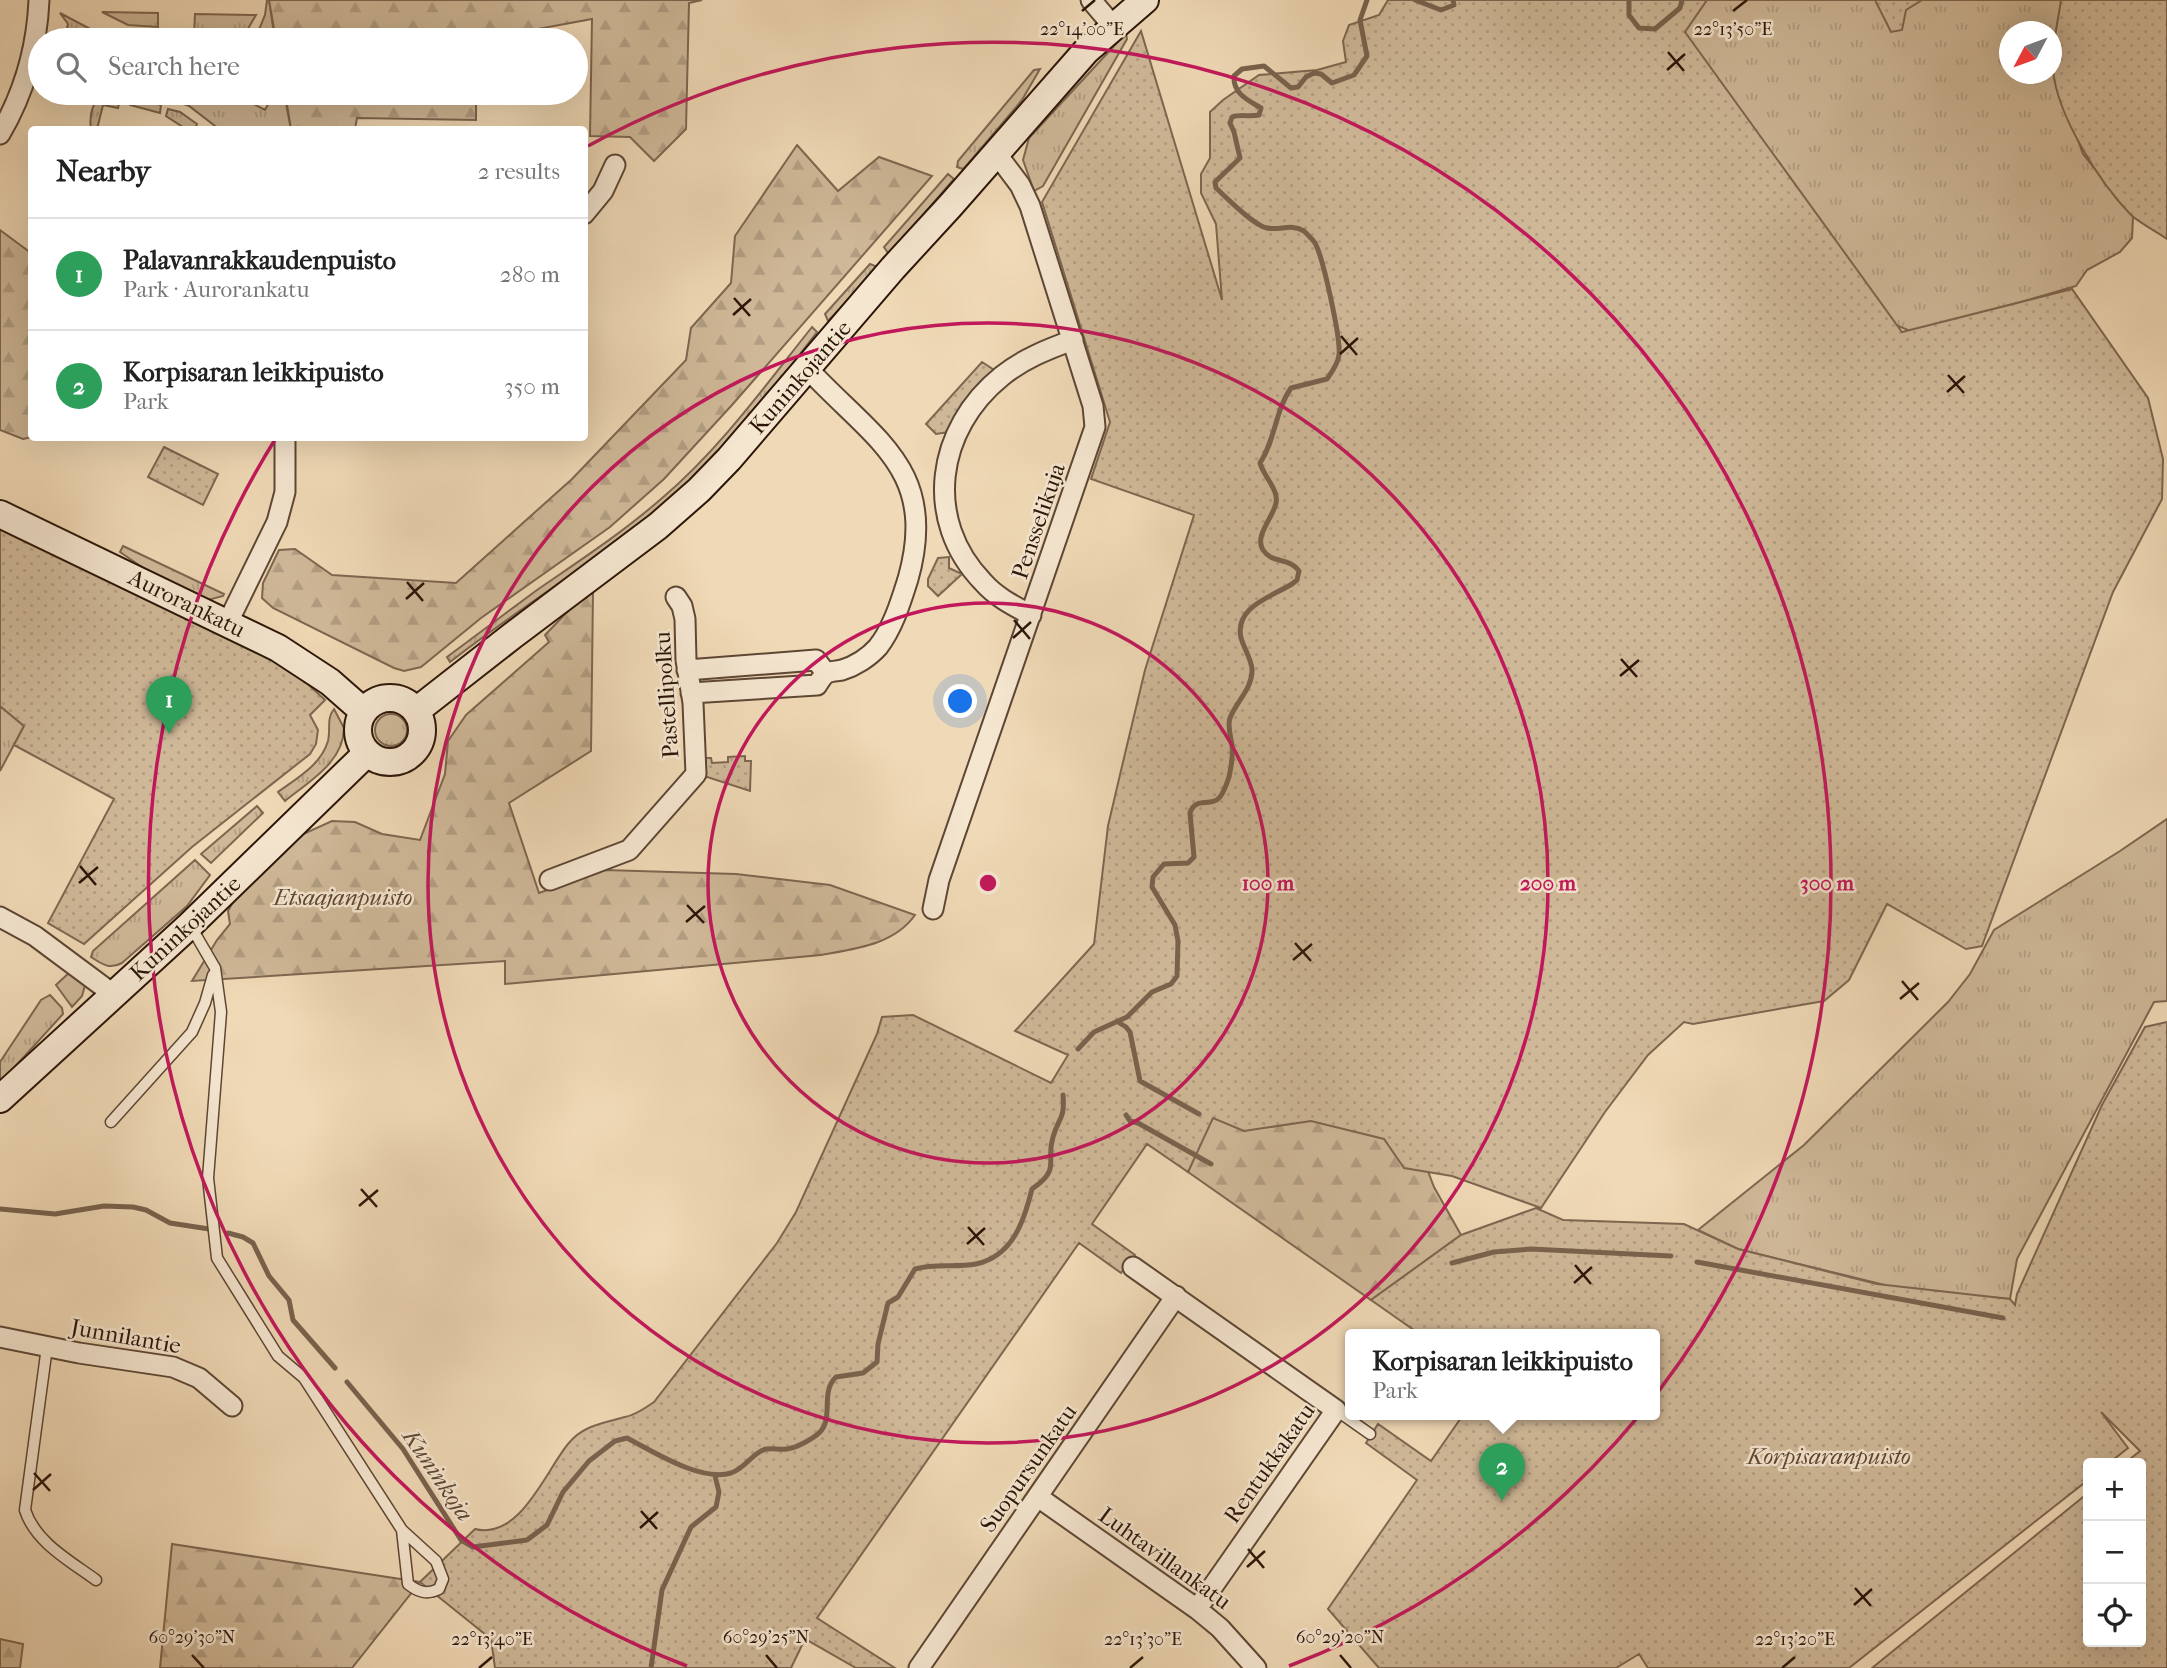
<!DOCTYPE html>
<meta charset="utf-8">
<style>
body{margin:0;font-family:"IM FELL French Canon",serif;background:#f6f6f6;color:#222}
.controls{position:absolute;right:21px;bottom:21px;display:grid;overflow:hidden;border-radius:7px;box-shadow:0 7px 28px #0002}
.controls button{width:63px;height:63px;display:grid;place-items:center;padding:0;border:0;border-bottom:2px solid #e0e0e0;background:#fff;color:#222;font:35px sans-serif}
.compass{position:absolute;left:1999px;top:21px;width:63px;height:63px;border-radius:50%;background:#fff;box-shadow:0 7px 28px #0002;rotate:229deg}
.you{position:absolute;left:961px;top:702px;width:24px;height:24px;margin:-18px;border:5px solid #fff;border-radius:50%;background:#1a73e8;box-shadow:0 0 0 10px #1a73e833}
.badge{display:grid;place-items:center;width:46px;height:46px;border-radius:50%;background:#1a73e8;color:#fff;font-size:23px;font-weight:700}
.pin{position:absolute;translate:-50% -58px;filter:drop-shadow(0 2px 4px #0008)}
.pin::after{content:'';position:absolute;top:37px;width:24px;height:21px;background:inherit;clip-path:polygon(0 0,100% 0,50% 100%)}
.popup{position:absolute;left:1345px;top:1329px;width:315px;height:91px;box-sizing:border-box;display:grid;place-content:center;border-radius:7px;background:#fff;filter:drop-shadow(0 2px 5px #0005);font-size:23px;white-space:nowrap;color:#767676}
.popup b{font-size:26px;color:#222}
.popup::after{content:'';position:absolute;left:50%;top:100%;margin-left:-14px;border:14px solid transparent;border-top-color:#fff}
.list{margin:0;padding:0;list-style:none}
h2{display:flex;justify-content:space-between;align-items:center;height:91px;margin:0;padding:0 28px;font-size:30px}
h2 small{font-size:23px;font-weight:400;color:#767676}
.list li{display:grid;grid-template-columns:46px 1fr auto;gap:21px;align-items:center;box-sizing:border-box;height:112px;padding:0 28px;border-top:2px solid #e0e0e0}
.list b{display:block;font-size:26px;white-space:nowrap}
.list p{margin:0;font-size:23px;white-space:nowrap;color:#767676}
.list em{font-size:23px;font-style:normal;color:#767676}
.icon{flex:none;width:38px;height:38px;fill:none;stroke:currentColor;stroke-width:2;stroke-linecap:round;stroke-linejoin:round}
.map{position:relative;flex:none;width:2167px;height:1668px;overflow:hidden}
.search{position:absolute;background:#fff;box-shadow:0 7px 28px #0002;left:28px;top:28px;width:560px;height:77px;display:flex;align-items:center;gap:18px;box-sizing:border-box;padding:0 24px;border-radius:38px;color:#767676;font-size:26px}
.panel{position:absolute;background:#fff;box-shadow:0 7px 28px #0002;left:28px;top:126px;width:560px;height:315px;border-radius:7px}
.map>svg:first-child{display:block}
.grass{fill:url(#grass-tufts);stroke:#7e6650;stroke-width:2;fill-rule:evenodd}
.forest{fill:url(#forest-firs);stroke:#7e6650;stroke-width:2}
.park{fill:url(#park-dots);stroke:#7e6650;stroke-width:2}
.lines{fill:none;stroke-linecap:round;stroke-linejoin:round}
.stream{stroke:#79624d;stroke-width:5}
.lane-casing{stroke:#5d4634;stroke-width:13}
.street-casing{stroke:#5d4634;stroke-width:23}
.secondary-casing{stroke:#2c1508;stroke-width:30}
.lane{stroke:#f5e6d0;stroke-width:10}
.street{stroke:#f5e6d0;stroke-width:19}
.secondary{stroke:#f5e6d0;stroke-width:26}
.ticks{fill:none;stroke:#2c1508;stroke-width:2.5}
.ring{fill:none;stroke:#c2185b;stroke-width:3.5}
.labels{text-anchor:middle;stroke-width:5;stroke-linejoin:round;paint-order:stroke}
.street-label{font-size:23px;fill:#2c1508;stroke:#f5e6d0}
.park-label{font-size:23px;font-style:italic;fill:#5d4633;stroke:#f5e6d0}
.water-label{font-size:24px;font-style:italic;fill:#604936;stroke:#f5e6d0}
.ticks-label{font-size:18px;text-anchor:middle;fill:#2c1508;stroke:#f5e6d0;stroke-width:5;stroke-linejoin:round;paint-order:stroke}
.centre{fill:#c2185b;stroke:#f5e6d0;stroke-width:3.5}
.ring-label{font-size:21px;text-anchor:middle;font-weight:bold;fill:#c2185b;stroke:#f5e6d0;stroke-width:5;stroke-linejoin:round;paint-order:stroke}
</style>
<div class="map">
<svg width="2167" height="1668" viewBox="0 0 2167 1668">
<defs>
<pattern id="grass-tufts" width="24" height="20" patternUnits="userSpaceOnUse" patternTransform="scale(1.75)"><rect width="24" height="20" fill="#cfb898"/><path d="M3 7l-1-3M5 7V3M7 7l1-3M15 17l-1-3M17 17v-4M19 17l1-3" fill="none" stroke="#b29d82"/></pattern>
<pattern id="forest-firs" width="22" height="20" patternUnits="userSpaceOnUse" patternTransform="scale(1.75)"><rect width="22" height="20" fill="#cfb898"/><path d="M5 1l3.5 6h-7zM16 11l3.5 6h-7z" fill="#b29d82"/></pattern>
<pattern id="park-dots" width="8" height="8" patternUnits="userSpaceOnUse" patternTransform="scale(1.75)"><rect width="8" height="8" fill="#cfb898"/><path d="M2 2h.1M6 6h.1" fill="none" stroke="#b29d82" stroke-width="1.8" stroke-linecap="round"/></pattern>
</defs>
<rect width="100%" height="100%" fill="#f0d9b6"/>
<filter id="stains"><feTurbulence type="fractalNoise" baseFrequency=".00286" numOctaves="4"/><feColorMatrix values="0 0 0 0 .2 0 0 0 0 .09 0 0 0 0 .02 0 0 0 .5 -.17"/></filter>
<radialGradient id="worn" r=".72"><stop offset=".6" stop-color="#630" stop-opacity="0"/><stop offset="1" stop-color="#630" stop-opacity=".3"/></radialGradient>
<path class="grass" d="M267 0H269L275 40 256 37 265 15Z
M1638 0H2076L2061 93 2083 154 2133 216 2132 238 2120 252 2087 270 2076 286 1915 333 1886 321ZM2010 32H2052V74H2010Z
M102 12 158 13V27L128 25Z
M60 13 111 40H64L68 24Z
M195 14 251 15H256L243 37 194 36Z
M1126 33 1127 39 1043 186 1034 191 1023 160 1029 138Z
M1040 69 1022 100 967 165 963 169 957 167 958 161 1034 70Z
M107 93 122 94V104H119L118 108 103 105 97 129H91C89 115 92 99 107 93Z
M157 93H236L241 95 242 93H252L248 101 265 110 274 93H284L291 129H219L189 106Z
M133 97 161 105 160 113 130 105V98Z
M168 109 180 112 197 124 195 129H186L166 116Z
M948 174 954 179 890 253H888L884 247Z
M870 264 875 266 876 271 828 321 825 314Z
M812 327 817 332C770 392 725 456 666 504 597 561 520 607 450 662L447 657C477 635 507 612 537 590 579 561 622 533 661 499 719 450 765 386 812 327Z
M123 546 224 594 223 596 208 600 152 574 120 552Z
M0 706 24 726 0 771Z
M334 709 344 728C344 762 308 782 285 801L278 792C297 778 321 765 328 741 331 729 326 719 334 709Z
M375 730a16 16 0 1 1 32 0a16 16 0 1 1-32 0Z
M257 806 263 813 211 863 201 854Z
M2167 819V1001L2154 1002 2017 1259 2010 1299 1901 1289 1738 1249 1698 1230 1804 1145 1948 1002 1970 974 1994 930 2120 851Z
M195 860 210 875 187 906 122 963C109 970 102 964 91 957L93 951Z
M72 970 86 982 82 996 72 1007 56 985Z
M50 995 62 1008 63 1014 0 1083V1062L41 1000Z"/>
<path class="forest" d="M269 0H702L689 3 686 129 654 161 630 137 590 136 592 19 478 40H276Z
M285 93H476V120L357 118 355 129H291Z
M797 145 838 191 879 157 932 176 732 405 664 479 610 527 481 618 421 667 404 671 394 668 273 608 262 598 263 583 279 550 295 549 332 575 456 583 572 479 686 360 691 328 731 283 735 236Z
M0 230 31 253 32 437 23 439 0 430Z
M593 592 591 751 509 803 539 893 605 870 736 874 830 885 915 915C894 945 854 949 821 955L505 984V961L192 981 217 940 230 924 228 911 237 895 301 835 332 821 355 822 382 834 420 840 445 774 448 741 466 715 549 642 545 635 574 605Z
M1325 899 1434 1187 1461 1235 1371 1300 1188 1172 1283 957Z
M172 1544 420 1582 352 1668H160Z
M0 1639 23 1644 20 1668H0Z"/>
<path class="park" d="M1388 0H1707L1685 32 1902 332 2072 289 2148 398 2163 459 2162 499 2113 592 1982 946 1966 949 1887 904 1849 980 1824 1001 1693 1024 1684 1022 1648 1055 1605 1112 1541 1208 1452 1176 1404 1168 1384 1139 1311 1121 1244 1131 1213 1118 1188 1172 1147 1144 1092 1224 1135 1255 1121 1273 1079 1243 817 1618 895 1668H856L805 1639 791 1668H495L491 1639 420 1582 475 1529C520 1540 545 1472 568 1444 583 1425 604 1423 625 1417 636 1415 645 1408 654 1402L777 1243 796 1212 877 1034 882 1017 913 1015 1051 1083 1068 1055 1015 1031 1094 944 1108 826 1123 762 1145 670 1194 515 1091 479 1110 422 1042 202 1141 31 1222 300 1216 224 1201 193V174L1210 158V112L1223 100 1259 75 1317 70 1346 62 1343 41 1349 25 1379 15Z
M1875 0H1922L1906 10 1902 30 1891 32Z
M2061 0H2167V239C2156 231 2141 224 2131 215 2099 182 2057 115 2053 70 2051 48 2058 22 2061 0Z
M982 362 994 370 995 373 949 432 936 434 926 424Z
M164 447 218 474 203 505 148 477Z
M0 529 269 656 297 674 325 700 310 715 318 730 316 744 310 754 192 847 84 944 48 923 114 799 14 745 24 726 0 706Z
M949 557V568L962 574 938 596 928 586V579L938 558Z
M745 756V761H751L750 791 704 776 703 758H711L712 763 728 762V757Z
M2167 1022V1668H1872L2088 1493V1642H2141V1463H2125L2140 1451 2101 1412 2128 1448 2109 1463H2088V1480L1849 1668H1648L1639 1654 1616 1668H1379L1328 1609 1417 1480 1366 1443 1378 1424 1431 1461 1463 1415H1654V1335H1421L1371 1300 1461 1235 1536 1208 1563 1220 1684 1224 1738 1249 1877 1284 2010 1299 2015 1305 2017 1294 2102 1105 2145 1027Z"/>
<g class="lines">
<path class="stream" d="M1415 0 1441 10 1454 5 1453 0
M1629 0V15L1639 28 1655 29 1680 8 1682 0
M1118 1022 1126 1027 1130 1032 1140 1081 1199 1114
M1078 1049 1094 1032 1127 1017 1152 992 1171 984 1177 976 1178 941 1175 925 1152 887 1153 877 1164 864 1188 863 1194 857 1190 813C1195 796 1211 808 1220 797 1224 792 1227 783 1229 777 1231 768 1233 754 1232 745 1231 737 1227 726 1230 718 1236 702 1253 688 1252 669 1251 659 1244 648 1241 638 1234 607 1271 597 1292 584L1297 580 1299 571C1289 557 1272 564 1263 550 1254 536 1273 518 1276 503 1279 490 1264 477 1260 463 1275 441 1275 411 1291 388L1327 379C1332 372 1338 364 1339 355 1341 339 1323 257 1315 243 1313 240 1307 234 1304 231 1291 223 1280 231 1267 228 1253 225 1227 198 1216 188L1215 182 1240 158 1234 132 1230 123 1232 117C1241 114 1249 117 1259 115L1261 108C1248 100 1233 94 1234 76L1242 69 1264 66 1291 88 1298 87 1306 77 1314 73 1321 74 1332 83 1354 75 1367 56 1360 20 1367 0
M1126 1115 1130 1121 1138 1123 1211 1164
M0 1209 55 1214 104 1206 133 1207 146 1210 170 1223 209 1229
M228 1233 243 1237 253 1243 269 1276 289 1300 293 1320 335 1368
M1697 1262 2003 1318
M1452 1263 1494 1252 1531 1249 1671 1256
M347 1382 403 1449 461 1540 473 1547 527 1540 547 1525 563 1492 589 1461 615 1441 627 1438C654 1452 701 1482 731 1473 746 1468 753 1452 766 1449 773 1448 780 1450 787 1449 796 1448 813 1439 820 1432 834 1417 820 1392 836 1377L863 1373 877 1362 878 1344 888 1303 898 1297 915 1269C935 1263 956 1268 976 1264 1013 1256 1024 1221 1032 1189 1062 1168 1045 1163 1053 1137 1059 1116 1065 1120 1063 1095
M651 1668 662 1590 691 1527 716 1507 719 1492 715 1476"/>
<defs>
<path id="lane" d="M190 925 215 968 221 1012 208 1178 217 1258 278 1356 304 1378 402 1530 408 1584C418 1592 427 1595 439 1589L443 1579 436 1561 402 1530
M111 1122 192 1032 205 1003 213 975
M47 1347 25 1510C35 1542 70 1561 96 1580
M1336 1410 1370 1434"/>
<path id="street" d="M1091 0 1113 26
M0 134C24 93 37 47 39 0
M584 214 603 191 615 165
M1031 615C1014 606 996 597 983 582 923 520 936 429 1002 376 1023 359 1048 349 1073 340
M228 622 277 522 285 492V438
M687 670 816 660 826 673
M691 693 817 685C819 682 823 675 827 673 831 671 838 671 842 670 855 666 869 657 878 647 893 628 901 601 908 579 939 469 874 440 808 369
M550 880 629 850 696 774 693 703 686 660 685 619 682 606 676 597
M933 909 939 880 1095 427 1093 406 1030 206 1020 185 996 153
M0 917 35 936 113 994
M1133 1267 1336 1410 1197 1609
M0 1337 79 1353 173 1367 199 1378 232 1406
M1038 1497 1197 1609 1220 1628 1256 1668
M919 1668 1176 1296"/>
<path id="secondary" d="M0 514 278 648 330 682 363 711
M358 730a32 32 0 1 1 64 0a32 32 0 1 1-64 0Z
M416 711 512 636 658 526 699 490 729 459 893 268 950 206 1086 51 1145 0
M0 1099 190 925 367 753"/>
</defs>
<use href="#lane" class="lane-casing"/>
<use href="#street" class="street-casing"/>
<use href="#secondary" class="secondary-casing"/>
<use href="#lane" class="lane"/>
<use href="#street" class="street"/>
<use href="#secondary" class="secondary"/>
</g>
<path class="ticks" d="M1082 11 1095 0M1733 11 1747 0M1668 52 1684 71M1667 70 1685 54M734 298 750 316M733 315 751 299M1341 336 1357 355M1340 354 1358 338M1948 375 1964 393M1947 392 1965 376M407 582 423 601M406 599 424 583M1014 620 1030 639M1013 638 1031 622M1621 659 1637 677M1620 676 1639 660M80 866 96 885M79 883 98 867M687 905 704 923M686 922 705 906M1295 943 1311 961M1293 960 1312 944M1902 981 1918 1000M1900 999 1919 983M361 1189 377 1207M359 1206 378 1190M968 1227 984 1245M967 1244 985 1228M1575 1265 1591 1284M1574 1283 1592 1267M34 1473 50 1491M33 1490 51 1474M641 1511 657 1529M640 1528 658 1512M1248 1549 1264 1568M1247 1567 1265 1551M1855 1588 1871 1606M1854 1605 1872 1589M192 1655 204 1668M766 1655 777 1668M1340 1655 1351 1668M479 1668 492 1657M1130 1668 1143 1657M1782 1668 1795 1657"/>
<g class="ring">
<circle cx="988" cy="883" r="280"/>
<circle cx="988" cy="883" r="560"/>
<path d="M687 1666A839 839 0 0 1 276 438M588 146A839 839 0 1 1 1289 1666"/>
</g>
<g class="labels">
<g class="street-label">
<text transform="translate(800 377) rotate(-49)" y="8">Kuninkojantie</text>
<text transform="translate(1038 521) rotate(-71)" y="8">Pensselikuja</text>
<text transform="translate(187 603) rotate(26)" y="8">Aurorankatu</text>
<text transform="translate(666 695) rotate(-94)" y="8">Pastellipolku</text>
<text transform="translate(185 928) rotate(-43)" y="8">Kuninkojantie</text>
<text transform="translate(126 1336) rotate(10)" y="8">Junnilantie</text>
<text transform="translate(1269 1463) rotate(-55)" y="8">Rentukkakatu</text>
<text transform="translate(1028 1468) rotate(-55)" y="8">Suopursunkatu</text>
<text transform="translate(1165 1558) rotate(36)" y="8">Luhtavillankatu</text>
</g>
<g class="park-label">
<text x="343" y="905">Etsaajanpuisto</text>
<text x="1829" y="1464">Korpisaranpuisto</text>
</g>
<g class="water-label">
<text transform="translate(438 1475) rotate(56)" y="8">Kuninkoja</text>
</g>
</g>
<g class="ticks-label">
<text x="1082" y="35">22°14'00"E</text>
<text x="1733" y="35">22°13'50"E</text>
<text x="192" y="1643">60°29'30"N</text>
<text x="766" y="1643">60°29'25"N</text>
<text x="1340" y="1643">60°29'20"N</text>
<text x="492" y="1645">22°13'40"E</text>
<text x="1143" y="1645">22°13'30"E</text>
<text x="1795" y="1645">22°13'20"E</text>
</g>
<circle cx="988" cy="883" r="10" class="centre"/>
<g class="ring-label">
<text x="1268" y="890">100 m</text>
<text x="1548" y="890">200 m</text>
<text x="1827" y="890">300 m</text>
</g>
<rect width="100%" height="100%" filter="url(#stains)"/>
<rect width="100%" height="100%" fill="url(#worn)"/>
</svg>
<div class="controls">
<button>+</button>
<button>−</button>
<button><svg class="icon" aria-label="locate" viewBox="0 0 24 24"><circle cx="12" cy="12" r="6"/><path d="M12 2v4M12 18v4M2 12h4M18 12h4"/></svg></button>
</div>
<svg class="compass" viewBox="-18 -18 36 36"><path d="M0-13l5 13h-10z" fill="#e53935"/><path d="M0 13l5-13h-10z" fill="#767676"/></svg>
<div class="you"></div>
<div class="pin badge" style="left:169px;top:734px;background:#2e9e5b">1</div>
<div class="pin badge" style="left:1502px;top:1501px;background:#2e9e5b">2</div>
<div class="popup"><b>Korpisaran leikkipuisto</b>Park</div>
<div class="search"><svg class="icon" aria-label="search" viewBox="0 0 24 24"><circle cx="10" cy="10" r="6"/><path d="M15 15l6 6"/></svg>Search here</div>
<section class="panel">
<h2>Nearby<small>2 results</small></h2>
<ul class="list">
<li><span class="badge" style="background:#2e9e5b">1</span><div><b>Palavanrakkaudenpuisto</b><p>Park · Aurorankatu</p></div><em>280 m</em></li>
<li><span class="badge" style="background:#2e9e5b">2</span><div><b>Korpisaran leikkipuisto</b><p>Park</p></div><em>350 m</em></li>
</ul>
</section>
</div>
